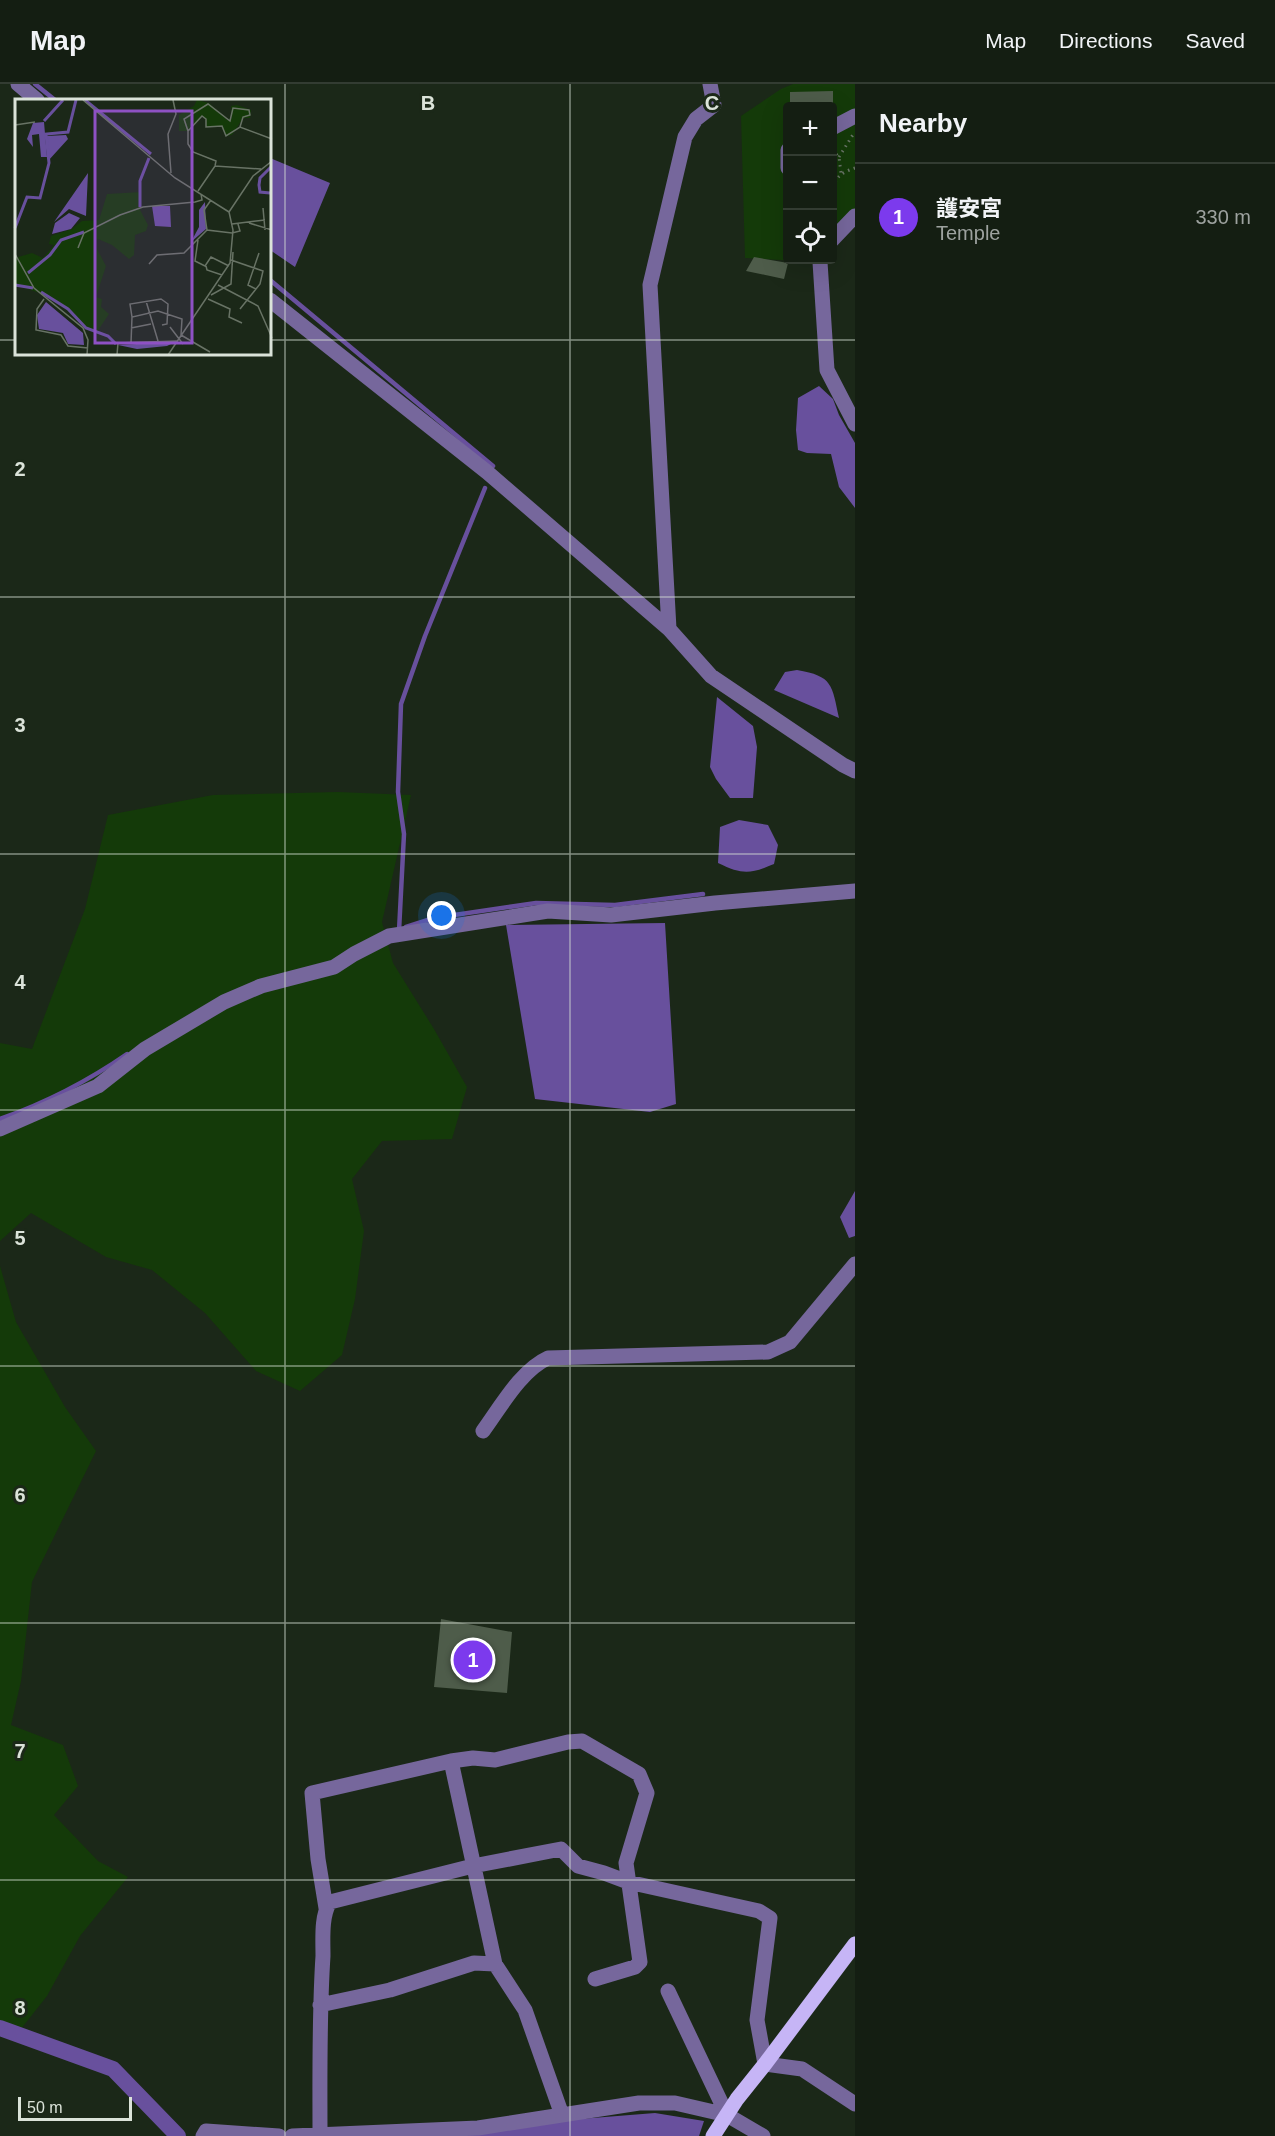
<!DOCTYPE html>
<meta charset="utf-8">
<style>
body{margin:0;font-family:Helvetica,"Noto Sans TC",sans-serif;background:#212b20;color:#f1f3f6}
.controls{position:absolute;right:18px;top:18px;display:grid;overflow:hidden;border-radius:6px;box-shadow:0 6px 24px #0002}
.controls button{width:54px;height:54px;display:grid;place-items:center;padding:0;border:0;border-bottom:2px solid #333c32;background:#141e12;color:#f1f3f6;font:30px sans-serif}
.scale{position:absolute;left:18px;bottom:15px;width:114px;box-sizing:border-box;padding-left:6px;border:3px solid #dbe3d9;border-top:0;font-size:16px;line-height:21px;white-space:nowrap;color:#dbe3d9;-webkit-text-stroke:4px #1b2818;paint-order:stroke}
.you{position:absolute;left:442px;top:832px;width:21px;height:21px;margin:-15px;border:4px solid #fff;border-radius:50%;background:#1a73e8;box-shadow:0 0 0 9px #1a73e833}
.badge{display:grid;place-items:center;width:39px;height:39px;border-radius:50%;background:#7c3aed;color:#fff;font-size:20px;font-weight:700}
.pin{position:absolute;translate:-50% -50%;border:3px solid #fff;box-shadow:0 2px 6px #0006}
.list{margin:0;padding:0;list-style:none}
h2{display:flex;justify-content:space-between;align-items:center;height:78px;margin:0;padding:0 24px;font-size:26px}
h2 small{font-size:20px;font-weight:400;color:#9da29f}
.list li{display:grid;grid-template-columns:39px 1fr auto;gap:18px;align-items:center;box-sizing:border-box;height:108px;padding:0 24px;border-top:2px solid #333c32}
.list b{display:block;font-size:22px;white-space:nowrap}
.list p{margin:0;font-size:20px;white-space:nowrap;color:#9da29f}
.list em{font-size:20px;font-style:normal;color:#9da29f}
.icon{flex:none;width:33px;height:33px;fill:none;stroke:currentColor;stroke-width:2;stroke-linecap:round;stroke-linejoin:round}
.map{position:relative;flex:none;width:855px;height:2052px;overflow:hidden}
header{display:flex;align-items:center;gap:36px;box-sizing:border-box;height:84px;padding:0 30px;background:#141e12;border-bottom:2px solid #333c32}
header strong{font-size:28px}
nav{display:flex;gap:33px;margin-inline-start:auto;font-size:21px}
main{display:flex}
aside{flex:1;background:#141e12}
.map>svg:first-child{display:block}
.green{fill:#143a09}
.water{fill:#68509d}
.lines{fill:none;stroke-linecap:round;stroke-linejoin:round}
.stream{stroke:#68509d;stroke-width:4.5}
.canal{stroke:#68509d;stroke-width:16}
.building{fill:#4e5c4a}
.path{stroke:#6a7568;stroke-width:3;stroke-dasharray:1.5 4.5;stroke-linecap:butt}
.minor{stroke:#76679c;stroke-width:15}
.major{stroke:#c6b5f6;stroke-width:15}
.grid{fill:none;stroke:#dbe3d9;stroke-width:1.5;stroke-opacity:0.55}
.inset-river{fill:none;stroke:#68509d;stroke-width:3}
.inset-road{fill:none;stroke:#687365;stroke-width:1.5}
.view{fill:#8e51c4;fill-opacity:0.15;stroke:#8e51c4;stroke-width:3}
.inset-edge{fill:none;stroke:#dbe3d9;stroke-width:3}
.grid-label{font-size:20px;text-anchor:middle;font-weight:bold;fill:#dbe3d9;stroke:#1b2818;stroke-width:6;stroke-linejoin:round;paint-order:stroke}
</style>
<header>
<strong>Map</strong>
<nav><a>Map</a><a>Directions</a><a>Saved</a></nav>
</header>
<main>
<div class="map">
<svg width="855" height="2052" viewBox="0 0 855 2052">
<rect width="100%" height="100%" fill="#1b2818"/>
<path class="green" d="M793 0H855V132L833 156 832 22H788V176H821L820 178 745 174 741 32 781 5Z
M338 708 411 711 382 838 393 879 434 945 467 1003 452 1055 382 1057 352 1095 364 1147 355 1215 342 1271 300 1307 256 1287 205 1229 152 1186 106 1173 31 1129 0 1157V959L32 965 85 825 108 731 213 711Z
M0 1182 16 1238 65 1323 96 1367 32 1498 21 1597 11 1641 63 1661 78 1702 54 1731 98 1777 128 1793 80 1852 47 1912 17 1950 0 1944Z"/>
<path class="water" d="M270 74 330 99 295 183 270 166Z
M819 302 833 315 839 331 855 359V424L839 403 831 370 807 369 798 366 796 346 798 314Z
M797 586C833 592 832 601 839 634L774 606 785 588Z
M717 613 753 642 757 663 753 714H730L716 695 710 683Z
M739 736 768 741 778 761 774 780C750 790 743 791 718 779L720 743Z
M665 839 676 1020 650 1028 535 1015 506 841Z
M855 1107V1152L849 1154 840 1133Z
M655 2029 704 2037 699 2052H365Z"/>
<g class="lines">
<path class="stream" d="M35 0 55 16
M270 196 493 382
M406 843 434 834 536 819 615 821 703 810
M399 847 404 750 398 708 401 620 425 552 485 404
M0 1035C45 1019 88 997 127 970"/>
<path class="canal" d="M0 1944 113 1985 178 2052"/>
</g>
<path class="building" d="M833 7V22H790V8Z
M754 173 788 179 784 195 746 187Z
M441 1535 512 1548 507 1609 434 1603Z"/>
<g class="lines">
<path class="path" d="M832 66 839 73 841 89
M839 73 854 49
M832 110C835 93 840 89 855 84
M832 125 833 133"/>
<path class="minor" d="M18 0 37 16
M832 44 855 32
M788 66V84
M832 156 855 132
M821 176 820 178 827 286 855 340
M270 216 487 388 669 545 711 592 843 681 855 687
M669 545 650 201 685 53 696 35 714 21 710 0
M0 1045 98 1002 145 965 224 918 261 902 334 883 354 870 389 852 548 827 611 831 715 819 855 807
M483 1347C500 1324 521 1286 548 1274L768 1268 790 1258 855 1180
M451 1677 495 1880 525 1926 562 2031
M326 1824 318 1775 312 1709 451 1677 473 1674 495 1676 568 1658 582 1657 639 1690 647 1709 626 1779 640 1878 635 1883 595 1895
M668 1907 727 2031 763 2052
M320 1921 390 1906 474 1879 495 1880
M320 2051C320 1991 319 1932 323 1872 323 1855 321 1832 330 1818L473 1782 561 1765 578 1782 604 1789 628 1798 759 1827 770 1834 757 1936 765 1980 802 1985 855 2020
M203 2052 206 2047 279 2052
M292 2052 478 2044 639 2019H675L727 2031"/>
<path class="major" d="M713 2052 737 2015 765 1980 855 1860"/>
</g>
<path class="grid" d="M285 0V2052M570 0V2052M0 256H16M270 256H855M0 513H855M0 770H855M0 1026H855M0 1282H855M0 1539H855M0 1796H855"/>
<g transform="translate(15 15)">
<rect width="256" height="256" fill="#1b2818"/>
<path d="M182 1 194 4 212 21 217 19 216 7 222 6 236 11 235 19H228L217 36 211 37 207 27 191 28V20L187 17 173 32H164V16L179 7ZM126 93 123 107 133 126 131 132 120 136 119 156 114 160 97 146 83 140 79 144 91 167 81 198 87 200 86 208 94 215 82 233 71 229 37 198 0 186V159L17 154 28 159 39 146 34 145 36 137 57 130 67 122 84 121 92 95Z" fill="#143a09"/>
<path d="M29 23 32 58H26L24 35 17 36 18 48 12 40 18 24ZM51 36 53 40 33 62 32 37ZM73 74 71 117 54 110 39 123ZM190 103 191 130 176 143 184 128V111ZM137 107H155L156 128 140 127ZM54 114 65 119 56 130 37 135 40 124ZM31 203 68 234 69 246 53 245 48 234 24 230 22 216ZM160 243 152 247 122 250 103 246Z" fill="#68509d"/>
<path class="inset-river" d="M70 1 136 55M29 22 48 1M255 94 245 93 244 86 245 79 257 67M125 108V82L134 59M0 129 12 98 25 99 34 64 31 35 53 33 61 1M13 174 35 156 46 141 69 133M0 186 18 189M26 193 53 210 71 229 93 237 101 245"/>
<path class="inset-road" d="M68 1 160 79 214 113M0 26 20 23M173 32 169 20 193 5 215 22 218 9 234 11 235 16 228 18 225 28M200 67 201 62 178 53 173 45V32L187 17 191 20V28L207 27 211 37 225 28 257 40M156 74 153 35 161 15 158 1M183 92 200 67 246 70M196 101 189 111 192 131 217 134 225 132 223 125M248 109 250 131M234 124 257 131M217 125 250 121M183 141 180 162 190 167 196 158 214 167M63 149 69 134 105 116 128 108 180 103 187 101 186 95M0 155 19 189 68 229 73 241 72 256M216 161 248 172 245 185 225 210M134 165 142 156 169 154 192 131M191 167 192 171 207 176M203 186 243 207 257 239M241 190 233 186 244 154M196 196 216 185 218 153M29 200 22 210 21 231 46 236 53 247 73 249M193 200 215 210 214 218 227 224M131 202 143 242M117 218 115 205 146 200 153 205 152 225 147 226M155 228 168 245M116 229 136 225M116 244 117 218 143 212 167 220 166 236 195 253M102 256 103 244 162 242M153 256 215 164 218 131 214 113 238 77 257 62"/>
<path class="view" d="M80 12H177V244H80Z"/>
<rect width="256" height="256" class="inset-edge"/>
</g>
<g class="grid-label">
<text x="428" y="26">B</text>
<text x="712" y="26">C</text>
<text x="20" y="392">2</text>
<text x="20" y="648">3</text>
<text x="20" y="905">4</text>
<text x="20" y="1161">5</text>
<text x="20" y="1418">6</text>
<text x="20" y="1674">7</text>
<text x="20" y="1931">8</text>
</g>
</svg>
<div class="controls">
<button>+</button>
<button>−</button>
<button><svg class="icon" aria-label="locate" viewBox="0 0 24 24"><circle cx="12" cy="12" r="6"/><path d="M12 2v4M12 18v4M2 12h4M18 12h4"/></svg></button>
</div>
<div class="scale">50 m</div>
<div class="you"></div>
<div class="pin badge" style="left:473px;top:1576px">1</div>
</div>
<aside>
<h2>Nearby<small></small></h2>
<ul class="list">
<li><span class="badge">1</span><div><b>護安宮</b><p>Temple</p></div><em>330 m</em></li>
</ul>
</aside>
</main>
